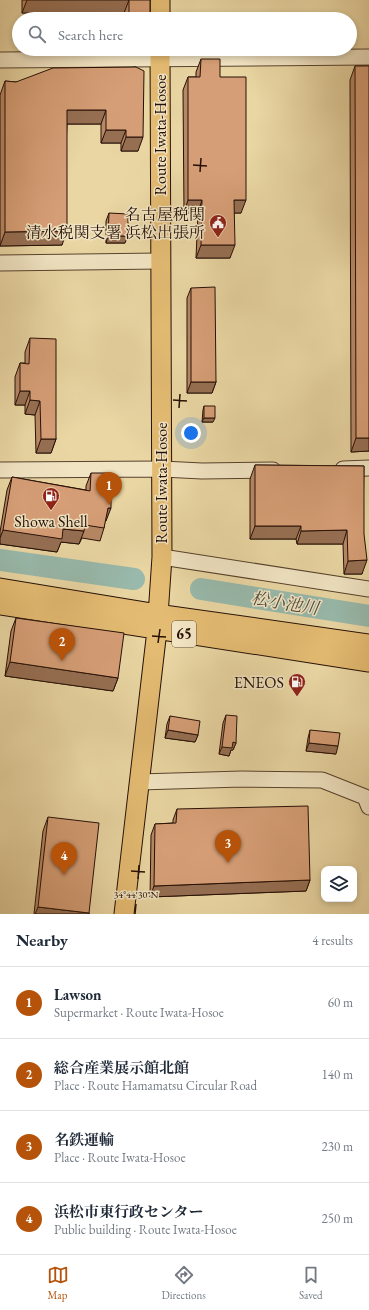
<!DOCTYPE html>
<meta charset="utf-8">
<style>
body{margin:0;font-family:"EB Garamond","Noto Serif JP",serif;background:#f6f6f7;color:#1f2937}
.controls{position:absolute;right:12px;bottom:12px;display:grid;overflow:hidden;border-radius:8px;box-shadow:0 2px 6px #0003}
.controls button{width:36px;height:36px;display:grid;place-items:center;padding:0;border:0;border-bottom:1px solid #e0e1e3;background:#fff;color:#1f2937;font:20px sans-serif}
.you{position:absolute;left:191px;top:433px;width:14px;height:14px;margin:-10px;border:3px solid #fff;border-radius:50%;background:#1a73e8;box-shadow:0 0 0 6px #1a73e833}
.badge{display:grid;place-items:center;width:26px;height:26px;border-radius:50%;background:#b45309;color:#fff;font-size:13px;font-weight:700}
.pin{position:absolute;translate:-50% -33px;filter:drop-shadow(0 1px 2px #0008)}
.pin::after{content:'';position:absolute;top:21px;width:14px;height:12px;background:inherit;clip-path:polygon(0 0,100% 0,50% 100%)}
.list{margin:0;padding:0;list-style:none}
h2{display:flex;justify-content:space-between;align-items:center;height:52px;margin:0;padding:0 16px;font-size:17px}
h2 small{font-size:13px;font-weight:400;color:#747a83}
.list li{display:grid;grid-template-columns:26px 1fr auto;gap:12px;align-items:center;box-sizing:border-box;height:72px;padding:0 16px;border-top:1px solid #e0e1e3}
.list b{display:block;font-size:15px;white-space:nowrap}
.list p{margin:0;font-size:13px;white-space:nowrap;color:#747a83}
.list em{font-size:13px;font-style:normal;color:#747a83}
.icon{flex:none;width:22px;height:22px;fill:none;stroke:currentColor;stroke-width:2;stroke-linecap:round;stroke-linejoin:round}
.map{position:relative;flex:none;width:369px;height:914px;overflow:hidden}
.search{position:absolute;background:#fff;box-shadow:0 2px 6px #0003;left:12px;right:12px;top:12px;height:44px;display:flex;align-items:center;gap:10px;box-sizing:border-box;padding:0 14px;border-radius:22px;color:#747a83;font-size:15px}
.sheet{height:340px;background:#fff}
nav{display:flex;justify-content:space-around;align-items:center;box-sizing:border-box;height:56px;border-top:1px solid #e0e1e3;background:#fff;font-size:11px;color:#747a83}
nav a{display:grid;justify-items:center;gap:2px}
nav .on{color:#b45309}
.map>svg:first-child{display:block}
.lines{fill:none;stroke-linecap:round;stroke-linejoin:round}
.river{stroke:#98b9ab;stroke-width:22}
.minor-casing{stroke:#57422d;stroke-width:17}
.major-casing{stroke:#261006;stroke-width:21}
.minor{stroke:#f1e4c3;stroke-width:15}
.major{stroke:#e4bb72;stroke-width:19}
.wall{fill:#b88865;stroke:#261006}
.shaded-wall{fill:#966f53;stroke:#261006}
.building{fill:#d69e76;stroke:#261006}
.ticks{fill:none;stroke:#261006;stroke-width:1.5}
.labels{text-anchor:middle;stroke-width:3;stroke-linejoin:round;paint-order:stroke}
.shield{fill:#f1e4c3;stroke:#63503f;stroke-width:1}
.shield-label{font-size:15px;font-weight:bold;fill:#261006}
.street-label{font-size:16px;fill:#261006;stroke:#f1e4c3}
.poi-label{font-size:16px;fill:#261006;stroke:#f1e4c3;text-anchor:end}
.water-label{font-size:17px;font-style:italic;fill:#4e4b40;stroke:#f1e4c3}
.ticks-label{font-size:10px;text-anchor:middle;fill:#261006;stroke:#f1e4c3;stroke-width:3;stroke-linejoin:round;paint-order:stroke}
</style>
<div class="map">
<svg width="369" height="914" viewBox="0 0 369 914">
<rect width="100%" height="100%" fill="#e9d6a3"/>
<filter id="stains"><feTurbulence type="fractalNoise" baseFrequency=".005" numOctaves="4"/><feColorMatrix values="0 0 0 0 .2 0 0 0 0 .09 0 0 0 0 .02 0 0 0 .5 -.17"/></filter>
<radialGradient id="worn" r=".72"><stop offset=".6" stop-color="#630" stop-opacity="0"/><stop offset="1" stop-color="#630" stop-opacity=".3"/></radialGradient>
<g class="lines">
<path class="river" d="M0 560 134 579
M201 589 369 616"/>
<defs>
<path id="minor" d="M0 60 369 57
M0 263 160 261
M343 469 369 468
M0 470 162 469 202 471 273 470
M162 557 369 589
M139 782 242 779 322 780 365 797 369 807"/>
<path id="major" d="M160 0V19
M0 588 158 614 369 644
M0 605 369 662
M124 914 157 630 162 557 160 49"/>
</defs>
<use href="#minor" class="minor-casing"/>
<use href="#major" class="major-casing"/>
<use href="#minor" class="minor"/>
<use href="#major" class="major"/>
</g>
<path class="wall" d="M22 0H150V19H124V13H22Z
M201 59 220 77 241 213H234L230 258H196L198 213H184L183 90 188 77H196V72Z
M355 66H369V451L351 452 350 80Z
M136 67 138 151H121V143H101V124H67L62 245 0 246V95L5 81 16 82Z
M109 213 125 243H106V221Z
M191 288 216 382 212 393H187V298Z
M30 338 56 439 51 453H36L35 415 25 414V405H15V377L20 363H25V352Z
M204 406 213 422H202L203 410Z
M255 465 364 466 362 574H344L343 544H297L296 539H250V479Z
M91 473 106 521H105L104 528 100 541 82 538 79 544 61 542 57 552 0 544V532L7 490 12 477 86 490V486Z
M16 618 118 678 113 691 5 676 11 631Z
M226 715 236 743 233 750H231L229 756 219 754 223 723Z
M170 716 198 735 195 742 165 738 167 724Z
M310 730 336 754 306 751 308 738Z
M177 809 310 880 306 891 150 897 151 835 155 824 173 823V820Z
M48 817 89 913V914H34L43 831Z"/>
<path class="shaded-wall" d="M27 0H129L124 13H22Z
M129 18H150V19H129Z
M67 110H106L101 124H62Z
M106 130H126L121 143H101Z
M126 137H143L138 151H121Z
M188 200H202L198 213H184Z
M234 200H246L241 213H229Z
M67 231 62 245 0 246 5 232Z
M108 236H128L125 243H106Z
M201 245H235L230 258H196Z
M191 382H216L212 393H187Z
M20 391H30L25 405H15Z
M30 400 40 401 35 415 25 414Z
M204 418H215L213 422H202Z
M356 438H369V451L351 452Z
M41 439H56L51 453H36Z
M108 508H111L106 521H103Z
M255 526H301L296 539H250Z
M63 529 84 531 79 544 61 542 57 552 0 544V538L3 530Z
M347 530 343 544H297L301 531Z
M367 560 362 574H344L348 561Z
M10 662 118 678 113 691 5 676Z
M168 730 198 735 195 742 165 738Z
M233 742 236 743 233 750H231L229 756 219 754 222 747Z
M309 743 338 746 336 754 306 751Z
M310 880 306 891 150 897 154 886Z
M38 907 89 913V914H35Z"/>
<path class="building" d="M129 0H150V18H129Z
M201 59H220V77H246V200H234L235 245H201L202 200H188V77H200Z
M355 66H369V438H356Z
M136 67 144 71 143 137H126V130H106V110H67V231L5 232V81L16 82 53 68Z
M109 213 128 214V236H108Z
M215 287 216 382H191V288Z
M30 338 56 339V439H41L40 401 30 400V391H20V363L29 364Z
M204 406H215V418H204Z
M255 465 364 466V534L367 560 348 561 347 530 301 531V526H255Z
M91 473H111V508H108L104 528 85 525 84 531 63 529 62 539 3 530 12 477 90 491Z
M16 618 124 633 118 678 10 662Z
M226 715 237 716 236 743 233 742 232 748 222 747Z
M170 716 200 721 198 735 168 730Z
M310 730 340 733 338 746 309 743Z
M308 806 310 880 154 886 155 824 176 823 177 809Z
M48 817 99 823 89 913 38 907Z"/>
<path class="ticks" d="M193 165 207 166M200 172 201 158M173 400 187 401M179 408 180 394M152 636 166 637M158 643 160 629M131 871 145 872M138 879 139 865M135 914 136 904"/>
<defs>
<symbol id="civic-pin" viewBox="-11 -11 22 30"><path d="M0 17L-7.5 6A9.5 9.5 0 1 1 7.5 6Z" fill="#8f2418" stroke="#f1e4c3"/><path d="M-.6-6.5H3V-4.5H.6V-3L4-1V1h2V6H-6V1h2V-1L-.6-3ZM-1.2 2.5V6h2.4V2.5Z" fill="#fff"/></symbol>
<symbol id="fuel-pin" viewBox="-11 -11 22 30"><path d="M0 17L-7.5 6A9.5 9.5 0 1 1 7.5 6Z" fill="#8f2418" stroke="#f1e4c3"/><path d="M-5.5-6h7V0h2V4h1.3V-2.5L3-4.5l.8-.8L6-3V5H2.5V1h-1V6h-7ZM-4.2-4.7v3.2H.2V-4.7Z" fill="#fff"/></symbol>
</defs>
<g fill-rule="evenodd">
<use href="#civic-pin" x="208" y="213" width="20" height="27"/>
<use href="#fuel-pin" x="41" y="486" width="20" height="27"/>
<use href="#fuel-pin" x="287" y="672" width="20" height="27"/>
</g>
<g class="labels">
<rect class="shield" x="172" y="621" width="24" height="26" rx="3"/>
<g class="shield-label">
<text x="184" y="639">65</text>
</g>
<g class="street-label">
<text transform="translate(160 135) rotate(-90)" y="6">Route Iwata-Hosoe</text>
<text transform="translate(161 483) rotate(-90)" y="6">Route Iwata-Hosoe</text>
</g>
<g class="poi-label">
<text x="205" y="220">名古屋税関<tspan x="205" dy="18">清水税関支署 浜松出張所</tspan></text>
<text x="51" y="527" text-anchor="middle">Showa Shell</text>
<text x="284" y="688">ENEOS</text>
</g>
<g class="water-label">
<text transform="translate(285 603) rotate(9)" y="6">松小池川</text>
</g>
</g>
<g class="ticks-label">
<text x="136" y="898">34°44'30"N</text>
</g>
<rect width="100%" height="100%" filter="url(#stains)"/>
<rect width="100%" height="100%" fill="url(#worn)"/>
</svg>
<div class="controls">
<button><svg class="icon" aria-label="layers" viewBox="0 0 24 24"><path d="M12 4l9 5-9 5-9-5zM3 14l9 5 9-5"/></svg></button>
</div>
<div class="you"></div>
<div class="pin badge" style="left:109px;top:505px">1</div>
<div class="pin badge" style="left:62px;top:661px">2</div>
<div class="pin badge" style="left:228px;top:863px">3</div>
<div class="pin badge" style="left:64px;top:875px">4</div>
<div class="search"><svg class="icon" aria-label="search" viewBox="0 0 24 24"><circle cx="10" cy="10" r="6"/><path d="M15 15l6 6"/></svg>Search here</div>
</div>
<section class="sheet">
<h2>Nearby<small>4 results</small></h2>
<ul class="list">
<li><span class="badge">1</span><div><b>Lawson</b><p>Supermarket · Route Iwata-Hosoe</p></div><em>60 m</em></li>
<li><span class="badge">2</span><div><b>総合産業展示館北館</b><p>Place · Route Hamamatsu Circular Road</p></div><em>140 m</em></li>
<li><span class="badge">3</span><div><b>名鉄運輸</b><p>Place · Route Iwata-Hosoe</p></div><em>230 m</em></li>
<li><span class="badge">4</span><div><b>浜松市東行政センター</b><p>Public building · Route Iwata-Hosoe</p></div><em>250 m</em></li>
</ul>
</section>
<nav>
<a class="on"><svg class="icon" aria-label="map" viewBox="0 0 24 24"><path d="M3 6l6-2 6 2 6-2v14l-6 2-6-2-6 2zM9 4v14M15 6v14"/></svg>Map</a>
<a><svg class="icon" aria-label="directions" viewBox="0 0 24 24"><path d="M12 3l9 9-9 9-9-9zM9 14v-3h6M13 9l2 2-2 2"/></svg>Directions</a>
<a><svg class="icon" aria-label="saved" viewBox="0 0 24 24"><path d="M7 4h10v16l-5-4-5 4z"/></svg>Saved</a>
</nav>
